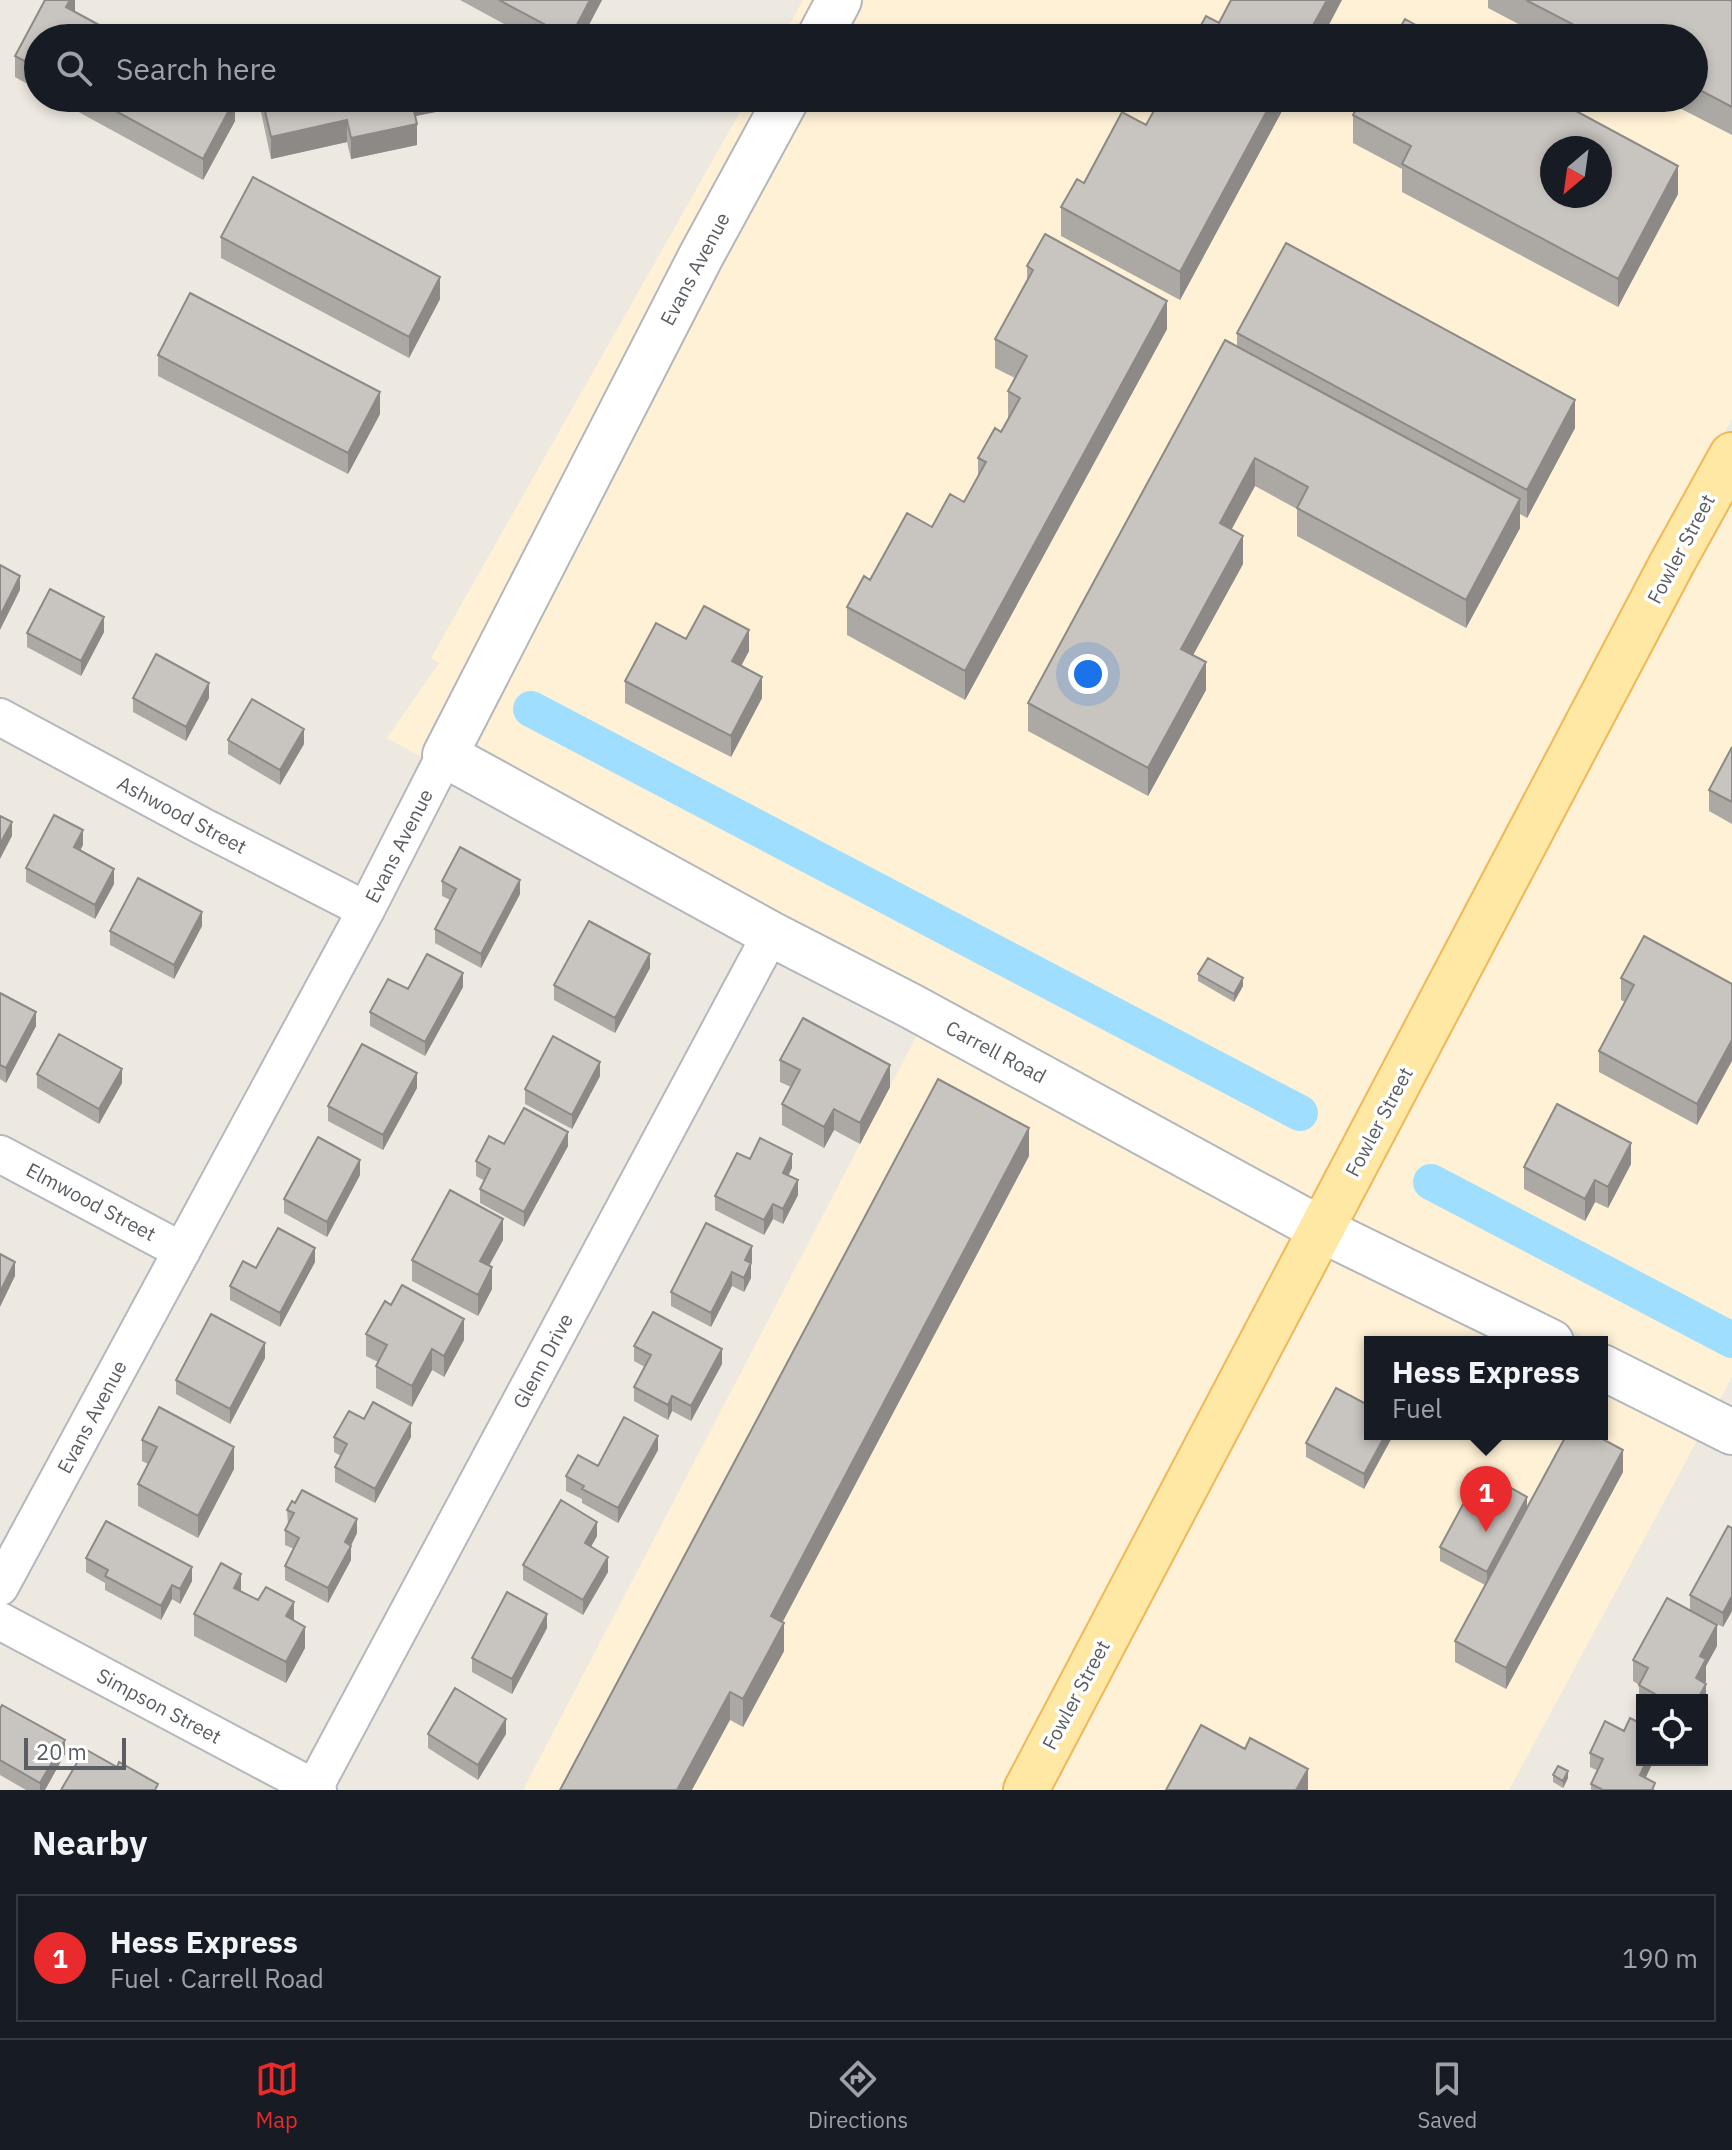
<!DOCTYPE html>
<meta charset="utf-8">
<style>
body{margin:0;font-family:"IBM Plex Sans",sans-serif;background:#20242c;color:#f1f3f6}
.controls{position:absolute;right:24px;bottom:24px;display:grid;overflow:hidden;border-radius:0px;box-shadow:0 4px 12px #0003}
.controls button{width:72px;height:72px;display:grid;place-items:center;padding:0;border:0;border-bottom:2px solid #363941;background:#171b24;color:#f1f3f6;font:40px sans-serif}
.compass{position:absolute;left:1540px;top:136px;width:72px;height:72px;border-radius:50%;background:#171b24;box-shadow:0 4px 12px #0003;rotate:209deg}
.scale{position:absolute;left:24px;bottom:20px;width:102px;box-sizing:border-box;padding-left:8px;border:4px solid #5a5e62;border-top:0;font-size:22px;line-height:28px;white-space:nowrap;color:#5a5e62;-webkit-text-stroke:6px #fff;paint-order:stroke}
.you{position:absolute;left:1088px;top:674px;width:28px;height:28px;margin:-20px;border:6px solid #fff;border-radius:50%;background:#1a73e8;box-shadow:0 0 0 12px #1a73e833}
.badge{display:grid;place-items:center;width:52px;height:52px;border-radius:50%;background:#e92b2e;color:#fff;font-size:26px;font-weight:700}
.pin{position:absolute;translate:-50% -66px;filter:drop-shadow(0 2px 4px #0008)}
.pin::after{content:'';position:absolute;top:42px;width:28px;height:24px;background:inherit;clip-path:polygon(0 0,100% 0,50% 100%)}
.popup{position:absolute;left:1364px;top:1336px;width:244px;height:104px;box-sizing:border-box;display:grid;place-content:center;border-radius:0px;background:#171b24;filter:drop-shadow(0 2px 6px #0005);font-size:26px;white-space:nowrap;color:#9ea1a6}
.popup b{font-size:30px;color:#f1f3f6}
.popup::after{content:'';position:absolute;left:50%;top:100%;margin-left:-16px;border:16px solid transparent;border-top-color:#171b24}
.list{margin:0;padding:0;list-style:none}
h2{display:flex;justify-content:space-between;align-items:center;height:104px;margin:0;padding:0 32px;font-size:34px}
h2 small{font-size:26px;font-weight:400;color:#9ea1a6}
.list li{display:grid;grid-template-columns:52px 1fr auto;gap:24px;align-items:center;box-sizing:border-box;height:128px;margin:0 16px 16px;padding:0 16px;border:2px solid #363941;border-radius:0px}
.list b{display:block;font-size:30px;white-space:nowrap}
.list p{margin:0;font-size:26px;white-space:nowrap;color:#9ea1a6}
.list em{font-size:26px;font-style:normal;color:#9ea1a6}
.icon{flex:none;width:44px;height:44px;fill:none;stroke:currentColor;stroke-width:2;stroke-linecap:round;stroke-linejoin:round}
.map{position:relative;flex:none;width:1732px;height:1790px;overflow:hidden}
.search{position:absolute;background:#171b24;box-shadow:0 4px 12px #0003;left:24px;right:24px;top:24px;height:88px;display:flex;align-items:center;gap:20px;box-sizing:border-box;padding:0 28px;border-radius:44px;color:#9ea1a6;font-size:30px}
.sheet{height:248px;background:#171b24}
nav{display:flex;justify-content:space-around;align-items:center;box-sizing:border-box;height:112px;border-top:2px solid #363941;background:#171b24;font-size:22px;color:#9ea1a6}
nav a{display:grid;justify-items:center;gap:4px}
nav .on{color:#e92b2e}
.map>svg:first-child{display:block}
.commercial{fill:#fef1d6;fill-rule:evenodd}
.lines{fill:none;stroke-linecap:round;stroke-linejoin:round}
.canal{stroke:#9fdeff;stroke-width:36}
.street-casing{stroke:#b4b8bc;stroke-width:40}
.secondary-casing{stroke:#b3b7bc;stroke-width:48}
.primary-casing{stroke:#f1b756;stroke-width:48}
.street{stroke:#fff;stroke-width:36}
.secondary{stroke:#fff;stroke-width:44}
.primary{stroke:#ffe8a4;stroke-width:44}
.wall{fill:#aca9a4}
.shaded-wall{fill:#8c8986}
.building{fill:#c8c4bf;stroke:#8c8986;stroke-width:2;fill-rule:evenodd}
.labels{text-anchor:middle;stroke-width:7;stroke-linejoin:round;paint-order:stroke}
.street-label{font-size:20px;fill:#5a5e62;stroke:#fff}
</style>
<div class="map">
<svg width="1732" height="1790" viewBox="0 0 1732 1790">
<rect width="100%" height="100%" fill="#ede9e1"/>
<path class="commercial" d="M803 0H819L799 38H782Z
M859 0H1732V419L1655 557 1316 1204 781 917 470 746 807 98H1694V38H839ZM1552 148H1600V196H1552Z
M748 98H766L686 248 423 758 387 738 439 663 431 658Z
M1732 492V1377L1718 1403 1602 1346V1342H1595L1347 1220Z
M918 1033 1298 1239 1006 1790H523Z
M1329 1255 1505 1342H1370V1434H1602V1390L1699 1437 1509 1790H1046Z"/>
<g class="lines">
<path class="canal" d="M531 709 1300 1113
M1431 1182 1732 1340"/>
<defs>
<path id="street" d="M0 717 204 827 366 910
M0 1154 182 1251
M0 1587 366 910 445 755
M0 1621 318 1790
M314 1788 771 934"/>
<path id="secondary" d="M819 38 839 0
M787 98 701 256 445 755 771 934 909 1005 1322 1230 1551 1342
M1602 1367 1732 1432"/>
<path id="primary" d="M1026 1790 1671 565 1732 455"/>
</defs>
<use href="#street" class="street-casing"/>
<use href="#secondary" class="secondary-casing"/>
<use href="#primary" class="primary-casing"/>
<use href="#street" class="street"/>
<use href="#secondary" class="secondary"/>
<use href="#primary" class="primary"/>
</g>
<path class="wall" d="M75 0V12L38 38V90L15 77V56Z
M460 0H602L582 38H530Z
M1488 0H1730L1732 1V135L1660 98H1694V38H1545L1488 8Z
M53 98H233L235 121 203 180Z
M258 98H475V104L415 116 417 145 351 159 347 142 271 159Z
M1289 98 1180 300 1061 236V207L1084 183 1146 125Z
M1353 115 1678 194 1618 307 1402 192V169L1353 143Z
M221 237 440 299 409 358 221 258Z
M1027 266 1167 329 965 700 847 635V607L870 580 932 527 964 502 978 476V458L1001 432 1008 419V391L1015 378 995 368V339L1027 281Z
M1237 333 1575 428 1527 518 1520 514V528L1466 628 1297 536V509L1255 486 1231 529 1243 564 1193 655 1206 690 1148 796 1028 731V703L1237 347Z
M158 355 380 414 348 474 158 376Z
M104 632 81 676 27 647V633Z
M686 639 749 651 741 666 762 698 731 757 625 703V681Z
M133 698H209L186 741 133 712Z
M228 740 304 744 280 785 228 754Z
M1732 747V824L1709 811V790Z
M83 845 80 850 114 884 95 919 26 882V868Z
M442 881 520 894 481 968 435 943V929L450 900 442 896Z
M202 926 174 979 110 945V931Z
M650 968 615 1033 554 1000V985Z
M1198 974 1243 986 1234 1002 1198 981Z
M1621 978 1732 984 1697 1125 1599 1072V1051L1625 1002 1621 1000Z
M463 987 425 1056 370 1026V1012L408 989Z
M0 993 36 1026 6 1083 0 1079Z
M780 1060 890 1087 860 1144 834 1130 824 1148 782 1125V1104L791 1087 780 1082Z
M37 1074 122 1083 99 1124 37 1088Z
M600 1076 572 1129 525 1104V1089Z
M417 1088 383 1150 328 1121V1106Z
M504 1144 568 1146 524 1227 480 1203V1189L485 1181 476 1176V1161Z
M1029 1156 782 1622 784 1651 743 1727 730 1720 560 1790Z
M750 1159 792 1168 788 1175 798 1195 783 1224 773 1219 764 1235 715 1210V1196Z
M1631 1164 1608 1208 1595 1202 1585 1221 1524 1189V1167Z
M360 1175 327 1237 284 1213V1199Z
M503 1240 489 1266 492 1289 478 1316 412 1281V1260Z
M752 1261 751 1263V1278L744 1292 732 1286 711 1327 671 1306V1292Z
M315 1262 280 1327 230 1300V1286L256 1268Z
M391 1305 464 1340 444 1377 432 1370 412 1407 376 1388V1366L378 1362 366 1356V1334Z
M634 1346 722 1364 691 1421 672 1411 668 1420 634 1401V1387L645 1367 634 1361Z
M265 1358 230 1424 176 1394V1380Z
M1370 1406 1364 1489 1306 1457V1443Z
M364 1419 411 1437 375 1503 335 1482V1467L341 1456 334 1452V1437Z
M142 1440 234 1469 198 1538 138 1506V1484L148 1464 142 1461Z
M658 1450 618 1523 582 1503V1499L566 1491V1476L598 1466Z
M1623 1472 1506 1689 1455 1662V1641L1485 1585 1440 1561V1547L1527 1507Z
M287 1510 357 1533 351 1546V1560L328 1603 285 1580V1566L294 1549 285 1545V1530L288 1524Z
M1732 1528V1611L1723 1627 1690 1610V1595Z
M597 1536 591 1547 608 1572 583 1615 523 1580V1565Z
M86 1558 192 1581 180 1604 172 1599 161 1620 105 1590V1583L86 1572Z
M241 1591 294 1620 305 1648 286 1683 194 1636V1614Z
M547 1628 512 1694 472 1672V1658Z
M1717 1646 1706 1666V1681L1705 1683 1706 1705 1702 1700H1642V1708L1639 1707V1685L1633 1681V1660Z
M0 1709 65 1754 45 1790H26L0 1775Z
M428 1734H506L478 1780 428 1748Z
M1590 1753 1654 1760 1645 1778 1655 1790H1591V1784L1598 1771 1590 1767Z
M1553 1775 1568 1778 1563 1788 1553 1782Z"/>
<path class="shaded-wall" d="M70 0H75V13L66 7Z
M590 0H602L582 38H570Z
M1327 0H1342L1322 38H1306Z
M411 98H475V104L411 117Z
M1274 98H1289L1180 300V272Z
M235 99V121L203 180V159Z
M347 120V142L271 159V137Z
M417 124V145L351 159V138Z
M1678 166V194L1618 307V279Z
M440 277V299L409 358V337Z
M1167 301V329L965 700V671Z
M380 392V414L348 474V453Z
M1575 400V428L1527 518V490Z
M1255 458V486L1220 551V523Z
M1520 499V528L1466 628V600Z
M1243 536V564L1181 677V649Z
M20 576V590L0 630V616Z
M104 617V632L81 676V661Z
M749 630V651L732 683V661Z
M1206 662V690L1148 796V768Z
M762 677V698L731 757V736Z
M209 683V698L186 741V727Z
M304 729V744L280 785V770Z
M12 822V836L0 859V844Z
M83 830V845L74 862V847Z
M114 869V884L95 919V905Z
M520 880V894L481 968V954Z
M202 912V926L174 979V965Z
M650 954V968L615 1033V1018Z
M463 973V987L425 1056V1042Z
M1243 978V986L1234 1002V994Z
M36 1012V1026L6 1083V1068Z
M1732 1040V1061L1697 1125V1104Z
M600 1062V1076L572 1129V1115Z
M890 1065V1087L860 1144V1123Z
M122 1069V1083L99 1124V1109Z
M417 1073V1088L383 1150V1135Z
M834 1109V1130L824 1148V1127Z
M1029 1128V1156L771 1644V1616Z
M568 1132V1146L524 1227V1212Z
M1631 1143V1164L1608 1208V1187Z
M792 1154V1168L783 1187V1173Z
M360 1160V1175L327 1237V1222Z
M798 1180V1195L783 1224V1209Z
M1595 1180V1202L1585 1221V1199Z
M773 1204V1219L764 1235V1220Z
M503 1219V1240L480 1282V1261Z
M752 1246V1261L745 1274V1260Z
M315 1248V1262L280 1327V1313Z
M15 1262V1276L0 1307V1292Z
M751 1263V1278L744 1292V1278Z
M492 1267V1289L478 1316V1295Z
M732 1272V1286L711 1327V1313Z
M464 1319V1340L444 1377V1356Z
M265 1343V1358L230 1424V1409Z
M432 1349V1370L412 1407V1386Z
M722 1349V1364L691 1421V1406Z
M672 1396V1411L668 1420V1405Z
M411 1423V1437L375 1503V1489Z
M1386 1434H1394L1364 1489V1474Z
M658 1436V1450L618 1523V1508Z
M234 1447V1469L198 1538V1516Z
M1623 1450V1472L1506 1689V1668Z
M1527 1497V1512L1487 1587V1572Z
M357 1519V1533L345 1557V1542Z
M597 1522V1536L585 1557V1543Z
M351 1546V1560L328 1603V1588Z
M608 1557V1572L583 1615V1600Z
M192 1567V1581L180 1604V1589Z
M241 1574V1595L234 1588Z
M172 1585V1599L161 1620V1606Z
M1732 1596V1611L1723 1627V1613Z
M294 1602V1623L286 1616Z
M547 1614V1628L512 1694V1679Z
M784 1623V1651L743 1727V1699Z
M1717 1625V1646L1706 1666V1681L1696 1700V1678L1700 1656Z
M305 1627V1648L286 1683V1662Z
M1706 1684V1705L1702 1713V1700H1697Z
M730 1692V1720L692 1790H677Z
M506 1719V1734L478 1780V1765Z
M65 1740V1754L45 1790H40V1783Z
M1647 1760H1654L1640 1790V1775Z
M1308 1769V1790H1296Z
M1568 1771V1778L1563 1788V1781Z"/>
<path class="building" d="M45 0H70L66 7 123 38H38V68L15 56Z
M499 0H590L570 38Z
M1231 0H1327L1306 38H1194L1206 16 1219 23Z
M1526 0H1730L1732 1V107L1694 87V38H1599Z
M1405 19 1439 38H1394Z
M463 28 465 38H416Z
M92 98H233L235 99 203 159Z
M262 98H411L417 124 351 138 347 120 271 137Z
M1161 98H1274L1180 272 1061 207 1077 179 1084 183 1122 112 1146 125Z
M1362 98H1552L1678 166 1618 279 1402 164 1411 146 1353 115ZM1552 148H1600V196H1552Z
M253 177 440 277 409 337 221 237Z
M1045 234 1167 301 965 671 847 607 864 576 870 580 907 513 932 527 950 494 964 502 986 462 978 458 995 428 1001 432 1020 398 1008 391 1027 356 995 339 1033 270 1027 266Z
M1286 243 1575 400 1527 490 1237 333Z
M190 293 380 392 348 453 158 355Z
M1225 340 1520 499 1466 600 1297 508 1308 487 1255 458 1220 523 1243 536 1181 649 1206 662 1148 768 1028 703Z
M0 565 20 576 0 616Z
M50 589 104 617 81 661 27 633Z
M704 606 749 630 732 661 762 677 731 736 625 681 656 623 686 639Z
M156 654 209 683 186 727 133 698Z
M252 699 304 729 280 770 228 740Z
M1732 747V802L1709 790Z
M54 815 83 830 74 847 114 869 95 905 26 868Z
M0 816 12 822 0 844Z
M460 847 520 880 481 954 435 929 456 889 442 881Z
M138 878 202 912 174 965 110 931Z
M589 921 650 954 615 1018 554 985Z
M1644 936 1732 984V1040L1697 1104 1599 1051 1634 985 1621 978Z
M427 954 463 973 425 1042 370 1012 388 979 408 989Z
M1208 958 1243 978 1234 994 1198 974Z
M0 993 36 1012 6 1068 0 1065Z
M803 1018 890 1065 860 1123 834 1109 824 1127 782 1104 800 1070 780 1060Z
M59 1034 122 1069 99 1109 37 1074Z
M553 1036 600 1062 572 1115 525 1089Z
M362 1044 417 1073 383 1135 328 1106Z
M938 1079 1029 1128 771 1616 784 1623 743 1699 730 1692 677 1790H560Z
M1557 1104 1631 1143 1608 1187 1595 1180 1585 1199 1524 1167Z
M524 1108 568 1132 524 1212 480 1189 490 1169 476 1161 489 1136 504 1144Z
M318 1137 360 1160 327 1222 284 1199Z
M760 1138 792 1154 783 1173 798 1180 783 1209 773 1204 764 1220 715 1196 737 1153 750 1159Z
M450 1190 503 1219 480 1261 492 1267 478 1295 412 1260Z
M706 1223 752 1246 745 1260 751 1263 744 1278 732 1272 711 1313 671 1292Z
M278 1228 315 1248 280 1313 230 1286 243 1261 256 1268Z
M0 1254 15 1262 0 1292Z
M402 1285 464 1319 444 1356 432 1349 412 1386 376 1366 387 1345 366 1334 385 1301 391 1305Z
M653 1312 722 1349 691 1406 672 1396 668 1405 634 1387 651 1355 634 1346Z
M211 1314 265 1343 230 1409 176 1380Z
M1336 1388 1370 1406V1434H1386L1364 1474 1306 1443Z
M373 1402 411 1423 375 1489 335 1467 347 1444 334 1437 349 1411 364 1419Z
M159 1407 234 1447 198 1516 138 1484 157 1447 142 1440Z
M624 1417 658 1436 618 1508 582 1489 584 1486 566 1476 578 1455 598 1466Z
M1567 1434H1593L1623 1450 1506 1668 1455 1641Z
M1481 1471 1527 1497 1487 1572 1440 1547Z
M302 1490 357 1519 345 1542 351 1546 328 1588 285 1566 299 1538 285 1530 294 1513 287 1510 292 1501 295 1503Z
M561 1500 597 1522 585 1543 608 1557 583 1600 523 1565Z
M106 1521 192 1567 180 1589 172 1585 161 1606 105 1576 108 1570 86 1558Z
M1728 1526 1732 1528V1596L1723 1613 1690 1595Z
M221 1563 241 1574 234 1588 258 1600 266 1587 294 1602 286 1616 305 1627 286 1662 194 1614Z
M507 1592 547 1614 512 1679 472 1658Z
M1667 1598 1717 1625 1700 1656 1706 1659 1696 1678 1706 1684 1697 1700H1666L1639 1685 1648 1668 1633 1660Z
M455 1688 506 1719 478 1765 428 1734Z
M2 1705 65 1740 40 1783 0 1760V1709Z
M1630 1718 1642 1724V1760H1647L1640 1775 1655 1783 1652 1790H1603L1591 1784 1603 1759 1590 1753 1605 1721 1624 1731Z
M1201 1725 1245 1749 1250 1738 1308 1769 1296 1790H1166Z
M85 1749 117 1767 119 1762 158 1784 155 1790H61Z
M1558 1766 1568 1771 1563 1781 1553 1775Z"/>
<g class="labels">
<g class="street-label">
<text transform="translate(695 269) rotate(-62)" y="7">Evans Avenue</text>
<text transform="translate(1681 549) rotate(-62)" y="7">Fowler Street</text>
<text transform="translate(182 815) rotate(28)" y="7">Ashwood Street</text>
<text transform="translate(399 846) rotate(-63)" y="7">Evans Avenue</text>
<text transform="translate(996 1052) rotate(28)" y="7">Carrell Road</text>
<text transform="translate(1379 1122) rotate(-62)" y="7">Fowler Street</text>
<text transform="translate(91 1202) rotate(28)" y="7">Elmwood Street</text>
<text transform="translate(543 1361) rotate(-62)" y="7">Glenn Drive</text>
<text transform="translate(92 1417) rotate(-62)" y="7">Evans Avenue</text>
<text transform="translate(1076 1695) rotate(-62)" y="7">Fowler Street</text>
<text transform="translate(159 1706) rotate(28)" y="7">Simpson Street</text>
</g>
</g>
</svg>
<div class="controls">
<button><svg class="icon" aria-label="locate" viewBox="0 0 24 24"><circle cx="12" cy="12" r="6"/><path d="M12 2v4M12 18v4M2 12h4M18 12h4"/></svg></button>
</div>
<svg class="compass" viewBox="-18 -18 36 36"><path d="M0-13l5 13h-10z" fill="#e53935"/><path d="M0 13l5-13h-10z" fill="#9ea1a6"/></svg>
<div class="scale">20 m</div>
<div class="you"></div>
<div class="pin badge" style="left:1486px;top:1532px">1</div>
<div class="popup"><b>Hess Express</b>Fuel</div>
<div class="search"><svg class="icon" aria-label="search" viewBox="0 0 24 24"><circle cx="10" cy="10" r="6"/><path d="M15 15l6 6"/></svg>Search here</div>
</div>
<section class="sheet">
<h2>Nearby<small></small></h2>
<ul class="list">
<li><span class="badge">1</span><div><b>Hess Express</b><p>Fuel · Carrell Road</p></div><em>190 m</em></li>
</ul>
</section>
<nav>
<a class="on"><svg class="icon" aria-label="map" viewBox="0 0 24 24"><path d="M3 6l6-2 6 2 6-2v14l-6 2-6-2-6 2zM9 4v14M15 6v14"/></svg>Map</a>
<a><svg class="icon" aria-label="directions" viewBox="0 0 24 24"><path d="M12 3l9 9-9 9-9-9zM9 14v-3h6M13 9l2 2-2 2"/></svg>Directions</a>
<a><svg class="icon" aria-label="saved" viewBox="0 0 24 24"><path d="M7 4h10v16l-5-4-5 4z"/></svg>Saved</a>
</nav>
